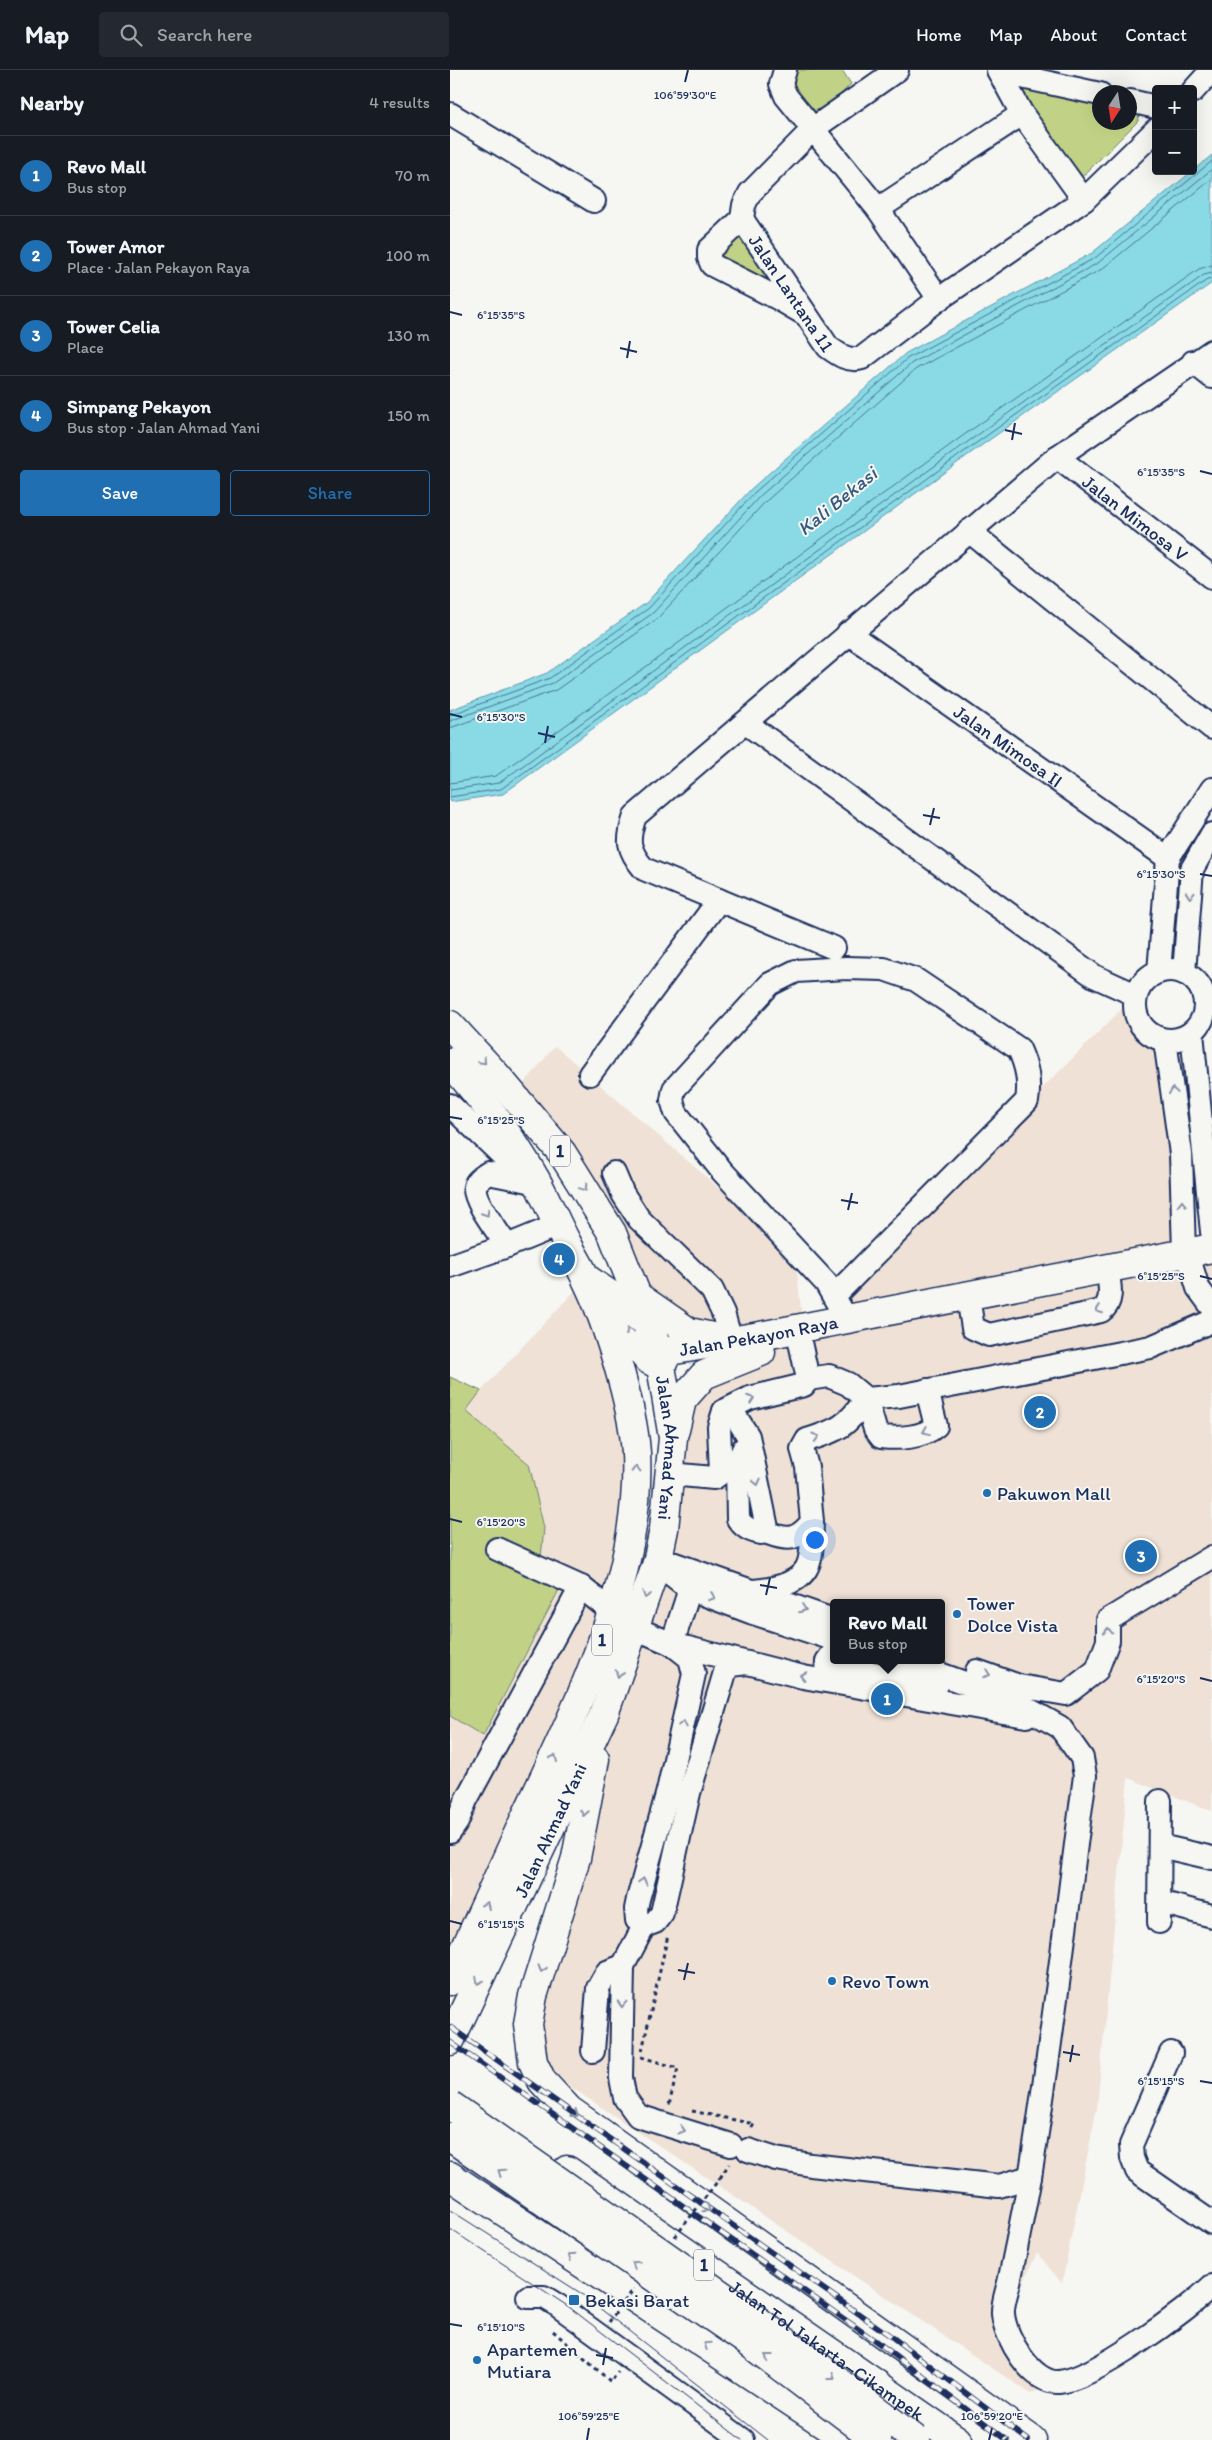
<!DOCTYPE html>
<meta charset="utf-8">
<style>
body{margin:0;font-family:Itim,sans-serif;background:#242831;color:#f1f3f6}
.controls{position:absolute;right:15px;top:15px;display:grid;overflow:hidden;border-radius:5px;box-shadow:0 5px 20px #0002}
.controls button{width:45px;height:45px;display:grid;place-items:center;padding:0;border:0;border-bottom:1px solid #363941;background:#171b24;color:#f1f3f6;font:25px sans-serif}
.compass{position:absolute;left:642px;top:15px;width:45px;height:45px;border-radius:50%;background:#171b24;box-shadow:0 5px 20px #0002;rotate:192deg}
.you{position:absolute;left:364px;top:1469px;width:18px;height:18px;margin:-12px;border:4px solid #fff;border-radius:50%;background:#1a73e8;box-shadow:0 0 0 8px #1a73e833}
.badge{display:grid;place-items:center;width:32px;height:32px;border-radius:50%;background:#1f6fb2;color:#fff;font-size:16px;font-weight:700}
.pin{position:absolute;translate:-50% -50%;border:2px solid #fff;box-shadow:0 1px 5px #0006}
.popup{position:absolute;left:380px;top:1529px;width:115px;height:65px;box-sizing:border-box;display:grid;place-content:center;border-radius:5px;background:#171b24;filter:drop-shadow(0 1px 4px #0005);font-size:16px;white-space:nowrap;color:#9ea1a6}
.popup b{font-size:19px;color:#f1f3f6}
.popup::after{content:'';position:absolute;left:50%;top:100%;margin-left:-10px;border:10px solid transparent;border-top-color:#171b24}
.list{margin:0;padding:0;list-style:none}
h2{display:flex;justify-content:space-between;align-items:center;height:65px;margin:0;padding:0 20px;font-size:21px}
h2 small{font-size:16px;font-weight:400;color:#9ea1a6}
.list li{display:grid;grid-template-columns:32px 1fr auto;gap:15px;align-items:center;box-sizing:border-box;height:80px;padding:0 20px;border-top:1px solid #363941}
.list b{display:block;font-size:19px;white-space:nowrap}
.list p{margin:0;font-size:16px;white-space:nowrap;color:#9ea1a6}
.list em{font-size:16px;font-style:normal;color:#9ea1a6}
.actions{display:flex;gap:10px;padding:15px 20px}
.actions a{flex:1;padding:11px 0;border:1px solid #1f6fb2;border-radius:5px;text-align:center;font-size:18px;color:#1f6fb2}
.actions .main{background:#1f6fb2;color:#fff}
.icon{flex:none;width:28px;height:28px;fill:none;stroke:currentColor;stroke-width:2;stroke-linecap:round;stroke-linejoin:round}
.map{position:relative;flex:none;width:762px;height:2370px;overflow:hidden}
header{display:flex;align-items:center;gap:30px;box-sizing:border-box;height:70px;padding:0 25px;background:#171b24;border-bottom:1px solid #363941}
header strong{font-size:24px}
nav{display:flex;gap:28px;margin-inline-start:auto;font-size:18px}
.search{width:350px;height:45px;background:#242831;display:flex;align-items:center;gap:12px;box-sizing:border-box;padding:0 18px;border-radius:5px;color:#9ea1a6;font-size:19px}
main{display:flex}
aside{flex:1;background:#171b24}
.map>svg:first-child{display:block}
.built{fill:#efe1d5;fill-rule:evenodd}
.green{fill:#c1d286;stroke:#6e8072}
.water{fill:#8adae5;stroke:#5e96af}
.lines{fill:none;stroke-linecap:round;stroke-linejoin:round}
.shore{stroke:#477394;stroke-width:1}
.minor-casing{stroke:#1b2f5e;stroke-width:26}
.major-casing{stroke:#1b2f5e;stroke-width:31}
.highway-casing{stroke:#1b2f5e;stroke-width:31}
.path{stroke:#1b2f5e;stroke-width:3;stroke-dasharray:4 4;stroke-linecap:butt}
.minor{stroke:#f6f6f2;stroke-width:22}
.major{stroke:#f6f6f2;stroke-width:28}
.highway{stroke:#f6f6f2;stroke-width:28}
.tram{stroke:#1b2f5e;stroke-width:1}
.rail-casing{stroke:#1b2f5e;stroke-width:5.5}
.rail{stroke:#f6f6f2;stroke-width:4;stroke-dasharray:11;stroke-linecap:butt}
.highway-bridge-casing{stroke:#1b2f5e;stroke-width:31;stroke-linecap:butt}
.path-bridge{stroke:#1b2f5e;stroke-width:3;stroke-dasharray:4 4;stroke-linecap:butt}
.highway-bridge{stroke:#f6f6f2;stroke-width:28}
.oneway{stroke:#8892a8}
.ticks{fill:none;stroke:#1b2f5e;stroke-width:2}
.poi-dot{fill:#1f6fb2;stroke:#f6f6f2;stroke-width:2}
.labels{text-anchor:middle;stroke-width:4;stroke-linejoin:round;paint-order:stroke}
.shield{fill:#f6f6f2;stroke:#5d6b8a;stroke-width:1}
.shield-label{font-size:18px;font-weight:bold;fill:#1b2f5e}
.street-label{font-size:19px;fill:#1b2f5e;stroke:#f6f6f2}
.poi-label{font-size:19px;fill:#1b2f5e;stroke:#f6f6f2;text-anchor:start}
.water-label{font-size:20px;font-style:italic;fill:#375a80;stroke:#f6f6f2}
.ticks-label{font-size:12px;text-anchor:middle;fill:#1b2f5e;stroke:#f6f6f2;stroke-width:4;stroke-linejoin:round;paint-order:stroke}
</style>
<header>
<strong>Map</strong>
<div class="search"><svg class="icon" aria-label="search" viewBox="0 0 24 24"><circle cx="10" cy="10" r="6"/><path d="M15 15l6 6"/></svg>Search here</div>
<nav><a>Home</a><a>Map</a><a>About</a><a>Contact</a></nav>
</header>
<main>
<aside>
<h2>Nearby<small>4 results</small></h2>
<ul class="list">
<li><span class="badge">1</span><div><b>Revo Mall</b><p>Bus stop</p></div><em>70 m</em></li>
<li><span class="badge">2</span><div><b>Tower Amor</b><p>Place · Jalan Pekayon Raya</p></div><em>100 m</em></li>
<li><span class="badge">3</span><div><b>Tower Celia</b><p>Place</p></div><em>130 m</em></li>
<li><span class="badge">4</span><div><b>Simpang Pekayon</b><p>Bus stop · Jalan Ahmad Yani</p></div><em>150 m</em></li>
</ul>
<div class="actions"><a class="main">Save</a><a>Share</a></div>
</aside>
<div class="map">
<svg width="762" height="2370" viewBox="0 0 762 2370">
<rect width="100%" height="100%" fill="#f6f6f2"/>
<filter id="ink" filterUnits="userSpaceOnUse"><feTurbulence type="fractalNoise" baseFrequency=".02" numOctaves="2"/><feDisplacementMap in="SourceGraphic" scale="10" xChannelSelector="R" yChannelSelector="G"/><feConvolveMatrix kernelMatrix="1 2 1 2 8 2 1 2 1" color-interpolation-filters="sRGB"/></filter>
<g filter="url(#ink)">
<path class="built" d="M686 925 685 940 690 954 701 965 715 970 734 1182 762 1178V1741L678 1708 647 2037 612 2213 587 2183 558 2245 598 2314 581 2324 118 2015 80 1976 137 1725 185 1558 232 1330 311 1282 360 1269 396 1248 385 1225ZM383 1533H491V1590H383Z
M105 976 345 1184 353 1258 310 1266 210 1241 64 1026Z
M136 1209 173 1317 175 1496 0 1911V1307L31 1321Z"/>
<path class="green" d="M337 0H392L401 14C386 28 376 46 353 38Z
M563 12 649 31 650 52H680V37L691 42 688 51 628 111Z
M286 158 332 223 268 191 265 182Z
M0 1307 31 1321 16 1341 79 1394 94 1458 89 1507 110 1518 33 1666 0 1646Z"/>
<path class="water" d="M762 85V213L525 380 53 724 0 732V640L97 603 196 533 302 418 456 283 642 183Z"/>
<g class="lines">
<path class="shore" d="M0 645 100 608 199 538 305 422 458 288 645 188 762 91
M0 651 103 613 203 543 310 426 462 293 648 193 762 99
M0 658 106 620 207 549 315 432 466 299 652 199 762 109
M0 713 46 706 514 365 749 199 762 195
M0 720 49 713 519 371 754 205 762 203
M0 727 51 719 522 376 757 210 762 209"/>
<defs>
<g id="minor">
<path d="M335 0 331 14 336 26 428 139 489 229"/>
<path d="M548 0 572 44 634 130"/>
<path d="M549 2 650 24"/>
<path d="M743 21 762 0"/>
<path d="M680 31 706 37"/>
<path d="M0 44 144 131"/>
<path d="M428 139 572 44"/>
<path id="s1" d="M292 149 378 277C389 285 399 292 412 288L489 229 634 130 706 60"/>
<path d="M353 243 329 229 262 195 259 188V180L292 149 294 135 300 123 364 58 447 0"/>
<path d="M743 292 762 307"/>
<path id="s2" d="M607 387 762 507"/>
<path d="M519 461 762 658"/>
<path id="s3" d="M398 563 718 788"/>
<path d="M296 653 644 906 686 925"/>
<path d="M384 878 194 799C177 779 177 770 185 746L607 387 762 281"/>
<circle cx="720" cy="935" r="35"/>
<path d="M709 902 718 788 762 719"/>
<path d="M734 903 742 799 762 764"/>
<path d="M742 963 762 1162"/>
<path d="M715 970 731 1084 734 1182"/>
<path d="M140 1004 269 830"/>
<path d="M0 1035 79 1111"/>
<path d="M164 1103 173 1124 189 1149 262 1220 273 1243 281 1271"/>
<path d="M79 1111 38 1103C33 1107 26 1110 25 1117 23 1131 49 1163 57 1176L108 1155"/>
<path d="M737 1182 748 1218 762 1237"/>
<path d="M0 1196 57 1176"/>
<path d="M385 1225 577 1031C580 1011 577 997 569 979L466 910 434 899 396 898 346 901 320 914 224 1019 222 1030 226 1043 272 1101 376 1213 396 1248"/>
<path d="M518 1227 523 1258 539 1265 651 1241C665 1231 659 1213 657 1198"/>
<path d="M358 1309 379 1306 398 1314 416 1329 425 1359 431 1367C448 1369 473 1368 486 1356L477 1320"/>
<path d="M274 1341 286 1347 298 1366 318 1463C339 1471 347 1470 362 1452L357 1397 352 1379 357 1370C389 1360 397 1356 416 1329L449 1326 701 1277 762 1251"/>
<path d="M294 1378 287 1393 288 1449C294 1458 301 1461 311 1463L315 1454"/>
<path d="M220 1404 264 1408 271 1403 269 1357 274 1341 300 1328 354 1315 358 1309 350 1272"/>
<path d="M211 1489 383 1550"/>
<path d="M207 1493 240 1519 303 1543 383 1569"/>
<path d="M131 1517 161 1541"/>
<path d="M303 1521C320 1520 346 1515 356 1499 364 1486 361 1466 362 1452"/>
<path d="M185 1558 222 1574 353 1607 576 1646"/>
<path d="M222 1574 240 1519"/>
<path d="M383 1583 377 1591 376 1606 391 1613"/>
<path d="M451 1590 562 1630 610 1657 632 1688 635 1706C617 1839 602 1974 580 2107 574 2140 567 2174 560 2208 558 2219 552 2233 553 2244 555 2268 582 2314 609 2312 644 2309 736 2241 762 2216"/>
<path d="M392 1597 487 1615"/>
<path d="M527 1601 569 1616 616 1624 647 1600 658 1571V1550L762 1487"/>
<path d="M0 1762 7 1752 16 1730 131 1517 47 1479"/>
<path d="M710 1776 762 1788"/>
<path d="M710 1832 762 1846"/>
<path d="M709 1852 710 1731"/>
<path d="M194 1856 187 1850 186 1839 188 1829 218 1721 244 1604 240 1588 222 1574"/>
<path d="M143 1981 148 1918 157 1902 173 1896"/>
<path d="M721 1983 681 2075 682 2088 687 2101 762 2153"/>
<path d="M281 2075 188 2046 175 2028 171 2008 173 1896 194 1856 205 1852 212 1843 239 1723 276 1599 281 1595 297 1593"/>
<path d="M298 2080 326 2089 361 2095 549 2116 580 2107"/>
<path d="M78 2227H94L107 2235 293 2370"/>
</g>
<g id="major">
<path id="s4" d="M211 1296 219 1281 310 1266 762 1178"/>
</g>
<g id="highway">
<path id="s5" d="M0 955 47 1006 112 1083 162 1163 204 1269 211 1296 223 1368 214 1459 207 1493 154 1644 0 1971"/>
<path d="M0 992C31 1027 63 1069 86 1110 97 1130 106 1153 117 1173 123 1185 131 1197 136 1209 157 1251 183 1336 186 1383 192 1507 128 1636 76 1746 51 1801 26 1856 0 1911"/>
<path d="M140 1211 162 1226 183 1270 197 1289 211 1296"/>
<path d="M190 1228 239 1262 281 1271"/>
<path d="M225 1360 232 1330 254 1305 311 1282"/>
<path d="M145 1689 126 1788 83 1926 78 1954 83 1992 92 2011 119 2040 582 2370"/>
<path id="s6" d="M117 2100 507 2370"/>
<path d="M0 2106 399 2370"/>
</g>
</defs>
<use href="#minor" class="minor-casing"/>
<use href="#major" class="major-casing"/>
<use href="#highway" class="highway-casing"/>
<path class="path" d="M192 1981 218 1865
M191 1987 228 1998 219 2035
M242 2041 304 2054 300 2061
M270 2108 279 2094
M159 2252 167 2241
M103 2261 161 2312 168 2302"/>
<use href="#minor" class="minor"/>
<use href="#major" class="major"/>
<use href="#highway" class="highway"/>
<path class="tram" d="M0 2140 129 2222 318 2370
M0 2159 119 2237 292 2370"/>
<defs>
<path id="rail" d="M0 1957 442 2267 578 2370
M0 1972 434 2277 557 2370"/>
</defs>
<use href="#rail" class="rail-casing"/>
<use href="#rail" class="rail"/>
<defs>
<path id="highway-bridge" d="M0 2035 303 2247 466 2370
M0 2067 294 2269 427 2370"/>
</defs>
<use href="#highway-bridge" class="highway-bridge-casing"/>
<path class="path-bridge" d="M225 2167 270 2108
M169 2238 184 2219"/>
<use href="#highway-bridge" class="highway-bridge"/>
</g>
<defs><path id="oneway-chevron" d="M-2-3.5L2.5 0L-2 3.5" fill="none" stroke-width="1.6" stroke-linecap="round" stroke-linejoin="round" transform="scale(1.25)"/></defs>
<g class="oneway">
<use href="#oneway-chevron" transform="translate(740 825) rotate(94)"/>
<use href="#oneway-chevron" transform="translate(33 991) rotate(47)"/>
<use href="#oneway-chevron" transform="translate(723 1021) rotate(-98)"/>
<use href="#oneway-chevron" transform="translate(134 1118) rotate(57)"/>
<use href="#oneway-chevron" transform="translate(732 1134) rotate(-91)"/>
<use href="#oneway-chevron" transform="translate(36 1143) rotate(58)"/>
<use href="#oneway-chevron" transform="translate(649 1240) rotate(159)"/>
<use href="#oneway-chevron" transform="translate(179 1261) rotate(-115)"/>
<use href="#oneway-chevron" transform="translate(301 1329) rotate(-20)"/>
<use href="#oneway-chevron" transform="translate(476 1361) rotate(158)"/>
<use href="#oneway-chevron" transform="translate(366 1367) rotate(-16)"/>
<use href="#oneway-chevron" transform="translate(186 1399) rotate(-91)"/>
<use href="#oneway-chevron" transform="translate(307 1412) rotate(77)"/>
<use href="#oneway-chevron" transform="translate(196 1525) rotate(108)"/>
<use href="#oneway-chevron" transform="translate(262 1527) rotate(21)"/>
<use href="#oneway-chevron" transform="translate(353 1539) rotate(20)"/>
<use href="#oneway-chevron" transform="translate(658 1561) rotate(-90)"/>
<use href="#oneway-chevron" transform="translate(169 1604) rotate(110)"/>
<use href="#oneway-chevron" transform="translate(537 1604) rotate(20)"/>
<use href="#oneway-chevron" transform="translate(353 1606) rotate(-168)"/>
<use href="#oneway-chevron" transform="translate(233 1654) rotate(-77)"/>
<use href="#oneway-chevron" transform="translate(104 1688) rotate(-65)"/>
<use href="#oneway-chevron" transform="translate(134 1743) rotate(100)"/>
<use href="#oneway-chevron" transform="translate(193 1811) rotate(-74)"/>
<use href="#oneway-chevron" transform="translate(36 1835) rotate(-65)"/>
<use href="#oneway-chevron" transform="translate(92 1899) rotate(107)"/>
<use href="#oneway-chevron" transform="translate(29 1911) rotate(116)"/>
<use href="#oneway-chevron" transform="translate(172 1934) rotate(92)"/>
<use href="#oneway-chevron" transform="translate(125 2044) rotate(37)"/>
<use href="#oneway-chevron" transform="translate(232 2060) rotate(17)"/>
<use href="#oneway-chevron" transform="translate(51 2102) rotate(-145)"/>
<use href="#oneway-chevron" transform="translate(257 2139) rotate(35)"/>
<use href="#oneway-chevron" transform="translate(121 2186) rotate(-146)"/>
<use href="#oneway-chevron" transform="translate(185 2194) rotate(-146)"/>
<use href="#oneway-chevron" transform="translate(257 2275) rotate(-146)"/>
<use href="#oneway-chevron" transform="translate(318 2287) rotate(-143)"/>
<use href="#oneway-chevron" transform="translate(382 2307) rotate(37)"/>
</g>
</g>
<path class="ticks" d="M235 12 238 0M0 242 12 245M170 278 187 282M177 288 180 271M555 360 572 364M562 370 565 353M750 401 762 404M0 644 12 647M88 663 105 667M95 673 98 656M473 745 490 748M480 755 484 738M750 804 762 806M0 1047 12 1049M391 1130 408 1133M398 1140 402 1123M750 1206 762 1209M0 1449 12 1452M310 1515 327 1518M316 1525 320 1508M750 1608 762 1611M0 1851 12 1854M228 1900 245 1903M234 1910 238 1893M613 1982 630 1985M620 1992 623 1975M750 2011 762 2013M0 2254 12 2256M146 2285 163 2288M153 2295 156 2278M137 2370 139 2358M539 2370 542 2358"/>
<g class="poi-dot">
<circle cx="537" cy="1423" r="5"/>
<circle cx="507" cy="1544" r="5"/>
<circle cx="382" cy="1911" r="5"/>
<rect x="118" y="2224" width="12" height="12" rx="2.5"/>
<circle cx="27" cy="2290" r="5"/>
</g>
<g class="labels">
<g class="shield">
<rect x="100" y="1065.5" width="20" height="31" rx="4"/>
<rect x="142" y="1554.5" width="20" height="31" rx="4"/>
<rect x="244" y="2179.5" width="20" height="31" rx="4"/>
</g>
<g class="shield-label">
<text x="110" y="1087">1</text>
<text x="152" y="1576">1</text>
<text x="254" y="2201">1</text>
</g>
<g class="street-label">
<text dy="7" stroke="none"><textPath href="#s1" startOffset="89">Jalan Lantana 11</textPath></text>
<text dy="7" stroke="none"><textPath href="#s2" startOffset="99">Jalan Mimosa V</textPath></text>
<text dy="7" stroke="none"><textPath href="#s3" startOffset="196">Jalan Mimosa II</textPath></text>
<text dy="7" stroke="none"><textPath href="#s4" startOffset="108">Jalan Pekayon Raya</textPath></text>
<text dy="7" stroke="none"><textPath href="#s5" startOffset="489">Jalan Ahmad Yani</textPath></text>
<text transform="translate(100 1760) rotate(-65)" y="7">Jalan Ahmad Yani</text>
<text dy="7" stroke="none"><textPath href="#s6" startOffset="316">Jalan Tol Jakarta–Cikampek</textPath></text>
</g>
<g class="poi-label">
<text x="547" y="1430">Pakuwon Mall</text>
<text x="517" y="1540">Tower<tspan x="517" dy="22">Dolce Vista</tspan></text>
<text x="392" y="1918">Revo Town</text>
<text x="135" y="2237">Bekasi Barat</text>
<text x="37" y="2286">Apartemen<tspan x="37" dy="22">Mutiara</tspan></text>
</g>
<g class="water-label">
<text transform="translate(387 431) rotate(-39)" y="7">Kali Bekasi</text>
</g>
</g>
<g class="ticks-label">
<text x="235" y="29">106°59'30"E</text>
<text x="51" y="249">6°15'35"S</text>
<text x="711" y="406">6°15'35"S</text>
<text x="51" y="651">6°15'30"S</text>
<text x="711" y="808">6°15'30"S</text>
<text x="51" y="1054">6°15'25"S</text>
<text x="711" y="1210">6°15'25"S</text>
<text x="51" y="1456">6°15'20"S</text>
<text x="711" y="1613">6°15'20"S</text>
<text x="51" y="1858">6°15'15"S</text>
<text x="711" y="2015">6°15'15"S</text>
<text x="51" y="2261">6°15'10"S</text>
<text x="139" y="2350">106°59'25"E</text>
<text x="542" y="2350">106°59'20"E</text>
</g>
</svg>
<div class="controls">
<button>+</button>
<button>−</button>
</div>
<svg class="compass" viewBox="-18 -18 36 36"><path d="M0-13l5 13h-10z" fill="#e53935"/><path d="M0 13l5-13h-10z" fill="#9ea1a6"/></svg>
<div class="you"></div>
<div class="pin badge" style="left:437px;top:1629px">1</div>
<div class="popup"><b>Revo Mall</b>Bus stop</div>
<div class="pin badge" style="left:590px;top:1342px">2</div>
<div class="pin badge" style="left:691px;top:1486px">3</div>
<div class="pin badge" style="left:109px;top:1189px">4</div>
</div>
</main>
